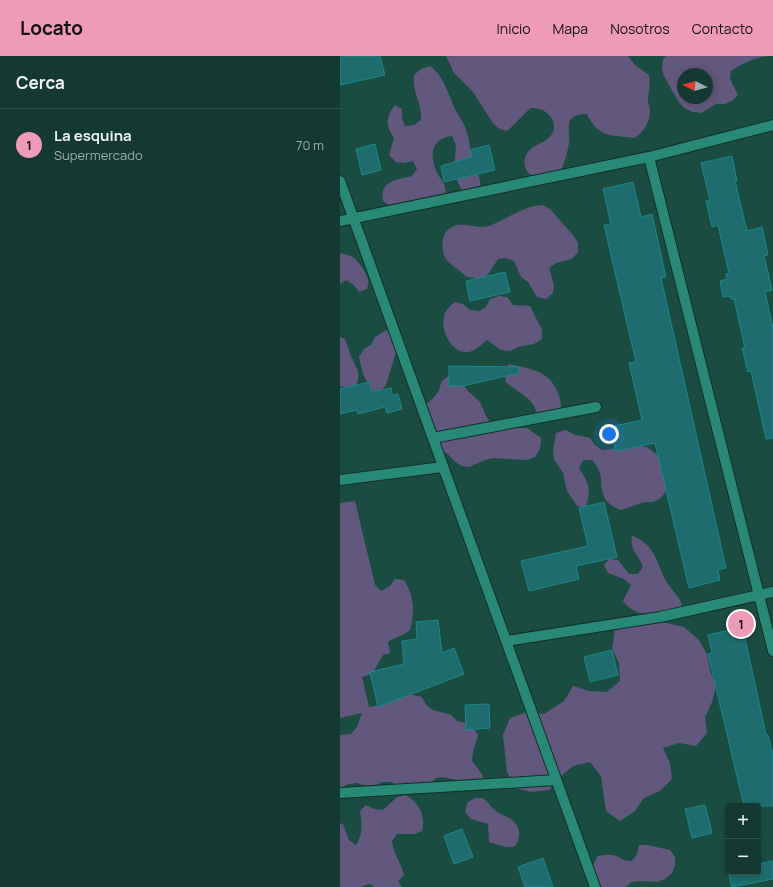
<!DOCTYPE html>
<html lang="es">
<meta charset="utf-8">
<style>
body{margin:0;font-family:Manrope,sans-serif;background:#21443e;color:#f1f3f6}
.controls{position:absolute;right:12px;bottom:12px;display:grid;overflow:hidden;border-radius:4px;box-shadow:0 2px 6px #0003}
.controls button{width:36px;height:36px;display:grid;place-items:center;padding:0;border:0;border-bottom:1px solid #33534d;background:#143932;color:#f1f3f6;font:20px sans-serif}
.compass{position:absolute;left:337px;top:12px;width:36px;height:36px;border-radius:50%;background:#143932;box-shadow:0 2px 6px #0003;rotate:275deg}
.you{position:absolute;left:269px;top:378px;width:14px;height:14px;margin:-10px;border:3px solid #fff;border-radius:50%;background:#1a73e8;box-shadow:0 0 0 6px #1a73e833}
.badge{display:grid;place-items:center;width:26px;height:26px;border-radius:50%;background:#ef9ab8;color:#111;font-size:13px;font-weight:700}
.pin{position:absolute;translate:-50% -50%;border:2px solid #fff;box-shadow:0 1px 4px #0006}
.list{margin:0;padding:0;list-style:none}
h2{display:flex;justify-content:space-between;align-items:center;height:52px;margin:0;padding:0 16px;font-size:17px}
h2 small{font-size:13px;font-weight:400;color:#9dacac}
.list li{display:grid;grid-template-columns:26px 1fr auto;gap:12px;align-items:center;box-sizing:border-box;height:72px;padding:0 16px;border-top:1px solid #33534d}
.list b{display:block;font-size:15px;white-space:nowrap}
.list p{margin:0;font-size:13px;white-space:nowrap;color:#9dacac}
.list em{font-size:13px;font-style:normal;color:#9dacac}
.map{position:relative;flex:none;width:433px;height:831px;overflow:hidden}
header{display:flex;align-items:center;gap:24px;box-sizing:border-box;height:56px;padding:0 20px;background:#ef9ab8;color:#111}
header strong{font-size:19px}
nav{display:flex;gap:22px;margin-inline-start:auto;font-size:14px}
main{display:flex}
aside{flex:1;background:#143932}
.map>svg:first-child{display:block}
.green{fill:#62587d;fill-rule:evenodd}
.building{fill:#1e6c6d;stroke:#18898b}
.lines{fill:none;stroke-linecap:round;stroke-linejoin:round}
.minor-casing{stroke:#122f28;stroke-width:12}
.minor{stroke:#288976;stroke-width:10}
</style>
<header>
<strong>Locato</strong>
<nav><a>Inicio</a><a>Mapa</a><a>Nosotros</a><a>Contacto</a></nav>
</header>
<main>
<aside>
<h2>Cerca<small></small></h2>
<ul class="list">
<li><span class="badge">1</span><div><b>La esquina</b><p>Supermercado</p></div><em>70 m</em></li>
</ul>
</aside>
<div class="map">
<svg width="433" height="831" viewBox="0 0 433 831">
<rect width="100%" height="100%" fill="#1b4c42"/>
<path class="green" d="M106 0H288L295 9 309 19C311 30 308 35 308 45 308 48 310 51 310 54 310 66 304 75 295 82 271 79 258 82 247 58 242 58 237 58 232 62 226 68 230 79 229 87 227 98 224 111 217 120 212 121 204 123 199 122 186 121 180 107 188 96 195 86 212 87 214 72 214 67 213 64 210 60 205 54 199 52 191 52 182 59 176 68 167 75L159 73 153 67 133 36 114 17Z
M326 0H433C418 0 404 6 391 15L390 23 398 39 392 45 385 48H376L361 57 353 56 344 52 338 45 324 20 322 12 323 3ZM343 18H367V42H343Z
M90 10C104 20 109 40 116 55 120 62 125 68 127 77 130 86 130 96 133 104 137 117 142 122 140 137L134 143 126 140 121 133 114 117 116 89 112 80C94 82 89 95 95 112 99 124 106 124 106 140L50 150 43 145C40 124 56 124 72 120L77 113 73 105 64 107 56 106 49 99 54 82C45 70 46 61 55 49L62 53V62L65 70 74 69 81 64C82 46 72 38 74 19L81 13Z
M203 149 210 153 233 179 238 187V196L232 203 216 207 209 212 214 229 213 237 206 243 197 241 188 226 181 221 174 205 166 202 158 203 149 217 142 223C137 222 132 222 127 221 124 219 122 217 120 215 115 211 110 208 106 203 100 193 101 176 112 171 123 165 137 174 149 170 167 163 183 150 203 149Z
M0 197C10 199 15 201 21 210 27 219 30 223 27 233L19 236 14 229 6 224 0 228Z
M159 240 167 241 173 249 190 250 202 274V283L194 288 178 291 170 295 161 294 147 284C143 287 137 293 132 295 114 302 100 276 104 261 105 254 110 250 115 246L123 248 130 254 139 255 146 251 150 243Z
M46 274 53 280 56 288V296L46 329 40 336 31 334 23 318 19 301 24 293 31 289 35 281Z
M0 281 5 283 11 300 18 315V324L15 332H7L0 330Z
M168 308C182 311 201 313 211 325 224 340 228 372 199 364 197 359 196 353 193 348 186 338 173 334 165 325Z
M108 320 116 321 122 327 127 334 140 346 147 362 153 369 161 372H187L201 382 200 393 195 401 187 404 153 402 145 404 129 411 121 410 114 405 108 398 101 394 81 355C89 343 99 342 101 326Z
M226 374 233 378 250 382 255 389 262 394 298 390 307 391 321 402 328 427 326 435 321 442 313 446H305L281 454C266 448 263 443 261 428 261 424 261 421 260 418 259 412 255 408 252 404H243L239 412C249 427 252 435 245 452L237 450 227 435 223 417 214 403 213 394 216 377Z
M15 445 35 529 41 535 50 530 55 523 64 524C74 539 75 557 70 574 63 580 55 581 48 586L50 597 43 599 32 618 22 621 29 651C33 650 38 650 42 649 60 642 61 635 82 641L86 649 93 654 111 659 117 665 126 667 133 672 138 679 133 696 132 705 142 718 144 726C137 726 129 726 122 725 107 724 101 715 89 728L58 730 51 726H42L34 730H26L17 727 8 728 0 733V679L11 678 17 671 22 657 0 662V447Z
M292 480C299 482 301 484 307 489 319 502 318 511 326 525 331 533 338 539 342 548L338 555C317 558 297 564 283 545L291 529 284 523 268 517 264 509 269 503 278 504 289 518H298L303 511C299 498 289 495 292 480Z
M309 566 327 567 344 571 358 583 367 598 370 615 376 630 372 646 365 661 367 677 356 690 339 687 323 692 330 707 332 723 320 735 304 742 295 755 280 765 266 755 261 720 250 706 233 710 220 721 209 734 191 736 175 732 167 716 163 679 170 662 187 656 204 658 224 645 233 630 249 635 267 636 280 625 279 607 272 592 275 574Z
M66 739C79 747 86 760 82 775L74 778H57L52 785C53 797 61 806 64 819L58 825 62 831H34L30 828 20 831H0V767L3 768 9 784 16 789C23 777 22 768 20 755L26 749 34 753 43 754 57 741Z
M135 742H143C148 746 152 752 157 756 161 759 167 760 171 763 181 771 182 782 174 791H166L149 786 148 768 131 763 125 756 127 747Z
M299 789H307L330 794 335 801V809L332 817 325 823 318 826 300 825 292 826 285 831H262C249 821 250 813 258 800 264 799 270 798 276 800 282 803 285 805 292 805L297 798Z"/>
<path class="building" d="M0 0H40L45 19 0 29Z
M35 88 41 114 22 119 16 93Z
M149 89 155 114 104 126 101 110 132 101 130 94Z
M392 100 397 125H395L407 175 422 171 428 199 424 200 432 234 425 236 433 272V382L426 383 411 315 408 316 402 292H405L394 243H391V240L383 241 380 225 387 223 386 218 389 217 378 169 372 171 366 145 370 144 361 107Z
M293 126 301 161 312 158 326 221 321 222 386 512 378 514 380 524 349 532 315 387 276 395 270 371 302 364 289 307 296 306 264 169 271 168 263 133Z
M165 216 170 236 130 245 126 225Z
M109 310 179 311V317L123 330H109Z
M29 326 32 336 51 332 52 339 58 338 62 353 47 357 45 351 18 358 17 354 0 358V333Z
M264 446 277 501 236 510 239 523 189 535 181 505 248 490 239 452Z
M98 564 102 597 114 592 124 618 38 651 30 616 64 608 62 585 77 583 76 566Z
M399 572 401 583 405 582 426 679H428L433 700V750H404L368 598 372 597 368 579Z
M272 594 278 619 250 626 244 601Z
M149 648 150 672 126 674 125 649Z
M365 749 372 777 352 782 345 753Z
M122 773 133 801 114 808 104 780Z
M203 802 213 831H185L178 811Z
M433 805V823L392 831 388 816H418V808Z"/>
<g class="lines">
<defs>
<path id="minor" d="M309 101 433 595
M0 125 255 831
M0 165 309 101 433 69
M93 382 256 351
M0 424 103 411
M166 585 320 561 433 536
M0 737 216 724"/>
</defs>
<use href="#minor" class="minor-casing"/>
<use href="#minor" class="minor"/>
</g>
</svg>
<div class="controls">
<button>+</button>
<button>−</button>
</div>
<svg class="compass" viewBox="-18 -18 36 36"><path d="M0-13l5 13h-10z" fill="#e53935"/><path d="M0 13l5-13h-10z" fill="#9dacac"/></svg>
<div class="you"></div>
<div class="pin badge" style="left:401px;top:568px">1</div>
</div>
</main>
